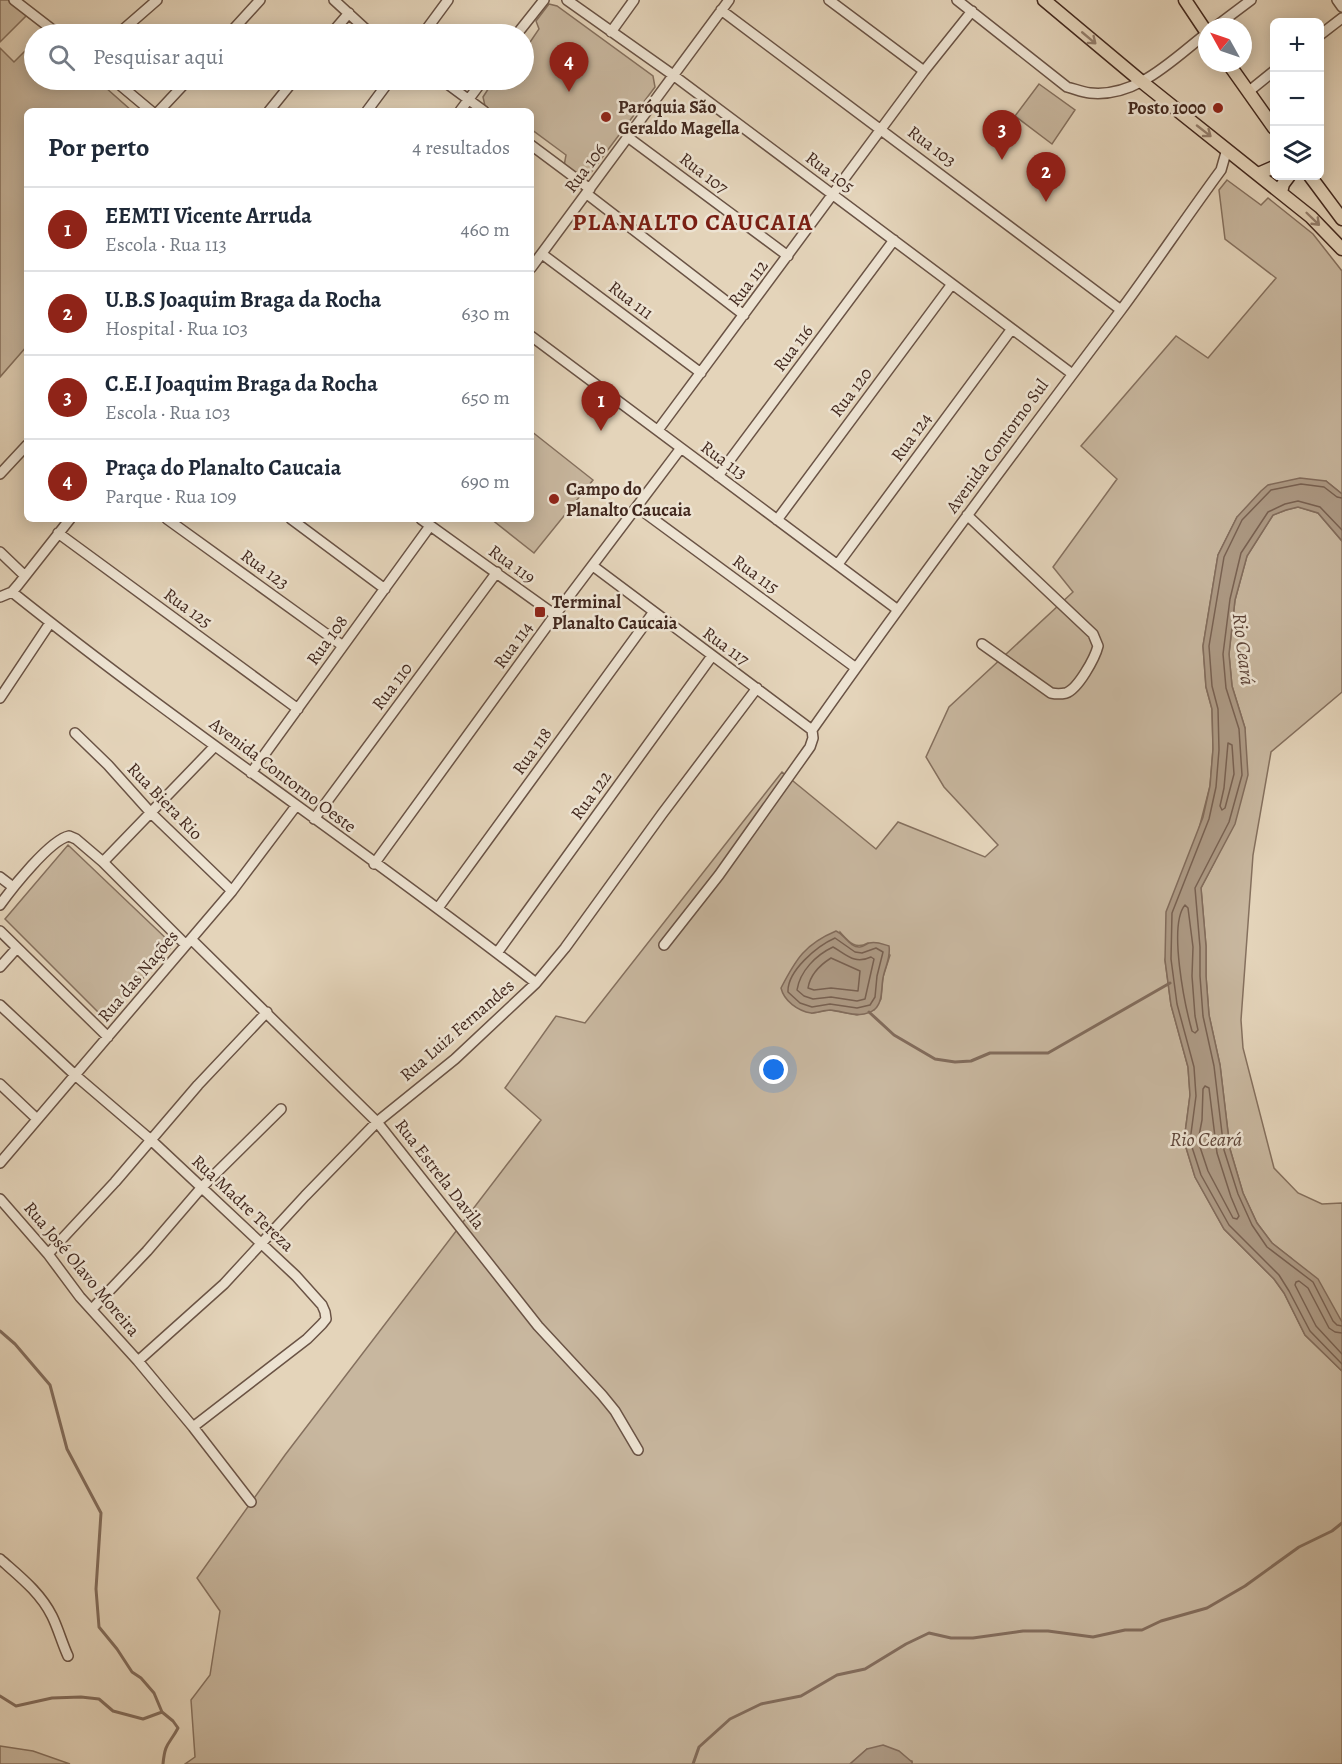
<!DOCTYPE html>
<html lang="pt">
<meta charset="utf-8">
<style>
body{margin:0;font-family:Alegreya,serif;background:#f6f6f7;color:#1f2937}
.controls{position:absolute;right:18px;top:18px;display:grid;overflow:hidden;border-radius:9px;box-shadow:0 3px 15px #0003}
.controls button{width:54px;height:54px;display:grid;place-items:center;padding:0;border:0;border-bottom:2px solid #e0e1e3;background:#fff;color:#1f2937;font:30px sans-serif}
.compass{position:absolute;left:1198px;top:18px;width:54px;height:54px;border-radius:50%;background:#fff;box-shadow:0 3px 15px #0003;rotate:310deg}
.you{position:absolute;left:774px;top:1070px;width:21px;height:21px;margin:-15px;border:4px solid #fff;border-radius:50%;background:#1a73e8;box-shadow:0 0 0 9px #1a73e833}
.badge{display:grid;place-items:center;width:39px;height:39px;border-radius:50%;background:#8f2418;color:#fff;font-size:20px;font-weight:700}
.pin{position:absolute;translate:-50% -50px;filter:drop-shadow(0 2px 3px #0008)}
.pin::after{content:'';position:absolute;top:32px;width:21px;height:18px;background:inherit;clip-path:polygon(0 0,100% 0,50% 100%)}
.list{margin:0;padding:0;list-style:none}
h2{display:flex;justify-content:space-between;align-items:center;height:78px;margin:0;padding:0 24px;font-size:26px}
h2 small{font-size:20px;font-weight:400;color:#747a83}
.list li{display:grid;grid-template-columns:39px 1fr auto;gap:18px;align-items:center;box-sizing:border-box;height:84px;padding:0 24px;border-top:2px solid #e0e1e3}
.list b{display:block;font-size:22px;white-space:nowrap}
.list p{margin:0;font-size:20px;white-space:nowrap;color:#747a83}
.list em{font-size:20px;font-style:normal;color:#747a83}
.icon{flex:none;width:33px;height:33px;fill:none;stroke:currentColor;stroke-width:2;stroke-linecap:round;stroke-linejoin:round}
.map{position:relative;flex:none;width:1342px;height:1764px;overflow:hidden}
.search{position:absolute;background:#fff;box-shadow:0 3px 15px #0003;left:24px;top:24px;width:510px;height:66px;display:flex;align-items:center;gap:15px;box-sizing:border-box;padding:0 21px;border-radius:33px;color:#747a83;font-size:22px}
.panel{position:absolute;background:#fff;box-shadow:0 3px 15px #0003;left:24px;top:108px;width:510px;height:414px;border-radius:9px}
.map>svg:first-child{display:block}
.green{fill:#c8b79f;stroke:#85705e;stroke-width:1.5;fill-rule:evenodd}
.water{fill:#ad9a85;stroke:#826c5c;stroke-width:1.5}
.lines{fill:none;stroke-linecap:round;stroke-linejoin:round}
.shore{stroke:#786152;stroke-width:1.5}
.stream{stroke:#826c5c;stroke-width:3}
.minor-casing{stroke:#6a5345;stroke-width:12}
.major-casing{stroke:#42281e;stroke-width:15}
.minor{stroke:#ede3d2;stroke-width:9}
.major{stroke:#e4d4ba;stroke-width:12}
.oneway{stroke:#937e6c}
.poi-dot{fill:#8f2418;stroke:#ede3d2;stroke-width:2}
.labels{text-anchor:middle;stroke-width:5;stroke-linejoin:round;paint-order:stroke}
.poi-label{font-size:18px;font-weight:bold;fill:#42281e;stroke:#ede3d2;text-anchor:start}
.street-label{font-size:18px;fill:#42281e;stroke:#ede3d2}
.water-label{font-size:20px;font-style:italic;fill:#5d4438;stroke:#ede3d2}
.district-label{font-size:24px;font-weight:bold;letter-spacing:1.5px;fill:#7a1f14;stroke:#ede3d2}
</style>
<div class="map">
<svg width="1342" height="1764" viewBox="0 0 1342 1764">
<rect width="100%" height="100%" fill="#e4d4ba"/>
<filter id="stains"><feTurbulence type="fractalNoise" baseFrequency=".00333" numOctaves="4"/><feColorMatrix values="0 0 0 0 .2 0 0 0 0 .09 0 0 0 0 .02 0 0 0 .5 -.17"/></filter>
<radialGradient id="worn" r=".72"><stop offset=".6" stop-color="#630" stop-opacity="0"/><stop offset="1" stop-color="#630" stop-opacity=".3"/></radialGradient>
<path class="green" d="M0 0H8L27 15 0 42Z
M549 4 557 6 653 76 655 87 589 175 579 176 564 166 566 155 531 129V111H492L485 106 483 97 494 80H524V51L539 29 536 21Z
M34 42V80H97L132 111H27V346L0 377V48L14 62Z
M1039 84 1075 110 1052 144 1015 116Z
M1227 180 1261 205 1268 198 1313 234 1342 271V494L1326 481 1237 517 1218 555 1203 646 1206 687 1212 709 1213 749 1210 786 1165 960 1171 1005 1188 1067 1190 1095 1184 1141 1195 1177 1224 1229 1274 1279 1284 1293 1305 1335 1342 1371V1764H912V1761L867 1749 850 1764H185L195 1757 191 1700 210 1675 220 1611 197 1578 285 1455 541 1120 505 1088 556 1016 585 1023 782 772 876 849 898 822 985 857 998 845 944 787 926 757 949 707 1073 592 1053 567 1117 479 1081 446 1176 336 1208 358 1276 278 1225 239 1219 190ZM840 932C849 942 855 950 868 943L890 955 883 977 881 999 874 1010 857 1015 830 1010 812 1013Z
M531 431 593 480 534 553 491 519H531Z
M1298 507 1318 513 1342 541V692L1271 752 1253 855 1241 1020 1243 1048 1274 1168 1298 1193 1322 1204 1342 1203V1322L1291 1258 1272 1243 1257 1223 1243 1193 1230 1149 1220 1065 1209 1015 1206 976V946L1201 888 1215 861 1245 728 1232 686 1229 654 1235 600 1247 556 1273 515 1286 510Z
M68 845 173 945 106 1020 5 919Z
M0 1746 33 1751 70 1764H0Z"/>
<path class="water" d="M1300 478 1326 481 1342 494V541L1318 513 1298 507 1286 510 1273 515 1247 556 1235 600 1229 654 1232 686 1245 728 1248 775 1235 824 1201 888 1206 946V976L1209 1015 1220 1065 1230 1149 1243 1193 1257 1223 1272 1243 1318 1279 1342 1322V1371L1305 1335 1284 1293 1274 1279 1224 1229 1195 1177 1184 1141 1190 1095 1188 1067 1171 1005 1165 960 1166 912 1203 817 1210 786 1213 749 1212 709 1206 687 1203 646 1218 555 1237 517 1261 491 1268 485Z
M836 931C844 934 850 948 860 947 864 947 866 944 869 943 877 941 882 944 889 946 891 958 885 966 883 978 881 987 883 1002 875 1009 862 1020 845 1011 830 1010 824 1010 817 1013 811 1013 798 1011 784 1001 781 988 796 959 805 944 836 931Z
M883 1745 899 1751 912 1762V1764H850L867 1749Z"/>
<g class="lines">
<path class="shore" d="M1342 498 1337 497 1324 487 1301 484 1271 490 1242 520 1224 557 1209 646 1212 686 1218 709 1219 750 1216 787 1209 819 1172 913 1171 959 1177 1004 1194 1067 1196 1096 1190 1141 1201 1175 1229 1225 1279 1275 1289 1291 1310 1331 1342 1364
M1342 530 1320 507 1298 501 1285 504 1268 512 1241 553 1230 599 1223 654 1226 688 1239 729 1242 775 1229 822 1195 888 1200 947V976L1203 1016 1214 1066 1224 1150 1238 1194 1252 1225 1267 1247 1313 1282 1333 1321 1337 1325 1342 1326
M1228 743 1232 745 1234 774 1225 808 1222 810 1220 806 1224 788Z
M1185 905 1188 908 1193 947 1192 976 1195 1016 1198 1030 1195 1033 1192 1031C1185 1006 1168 925 1185 905Z
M835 938 855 952 862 953 876 948 883 952 877 976 875 997 870 1005 857 1008 830 1004 812 1007 800 1003 788 992C787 971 817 946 835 938Z
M833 947C846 954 854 965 871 957L874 959 865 999 857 1001 831 997 813 999 804 996 797 990C800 971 816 955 833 947Z
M831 958 860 971 858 991 831 988 814 990 808 988C810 975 820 965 831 958Z
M1205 1086 1209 1088 1217 1153 1231 1197 1239 1216 1237 1219 1233 1218 1208 1171 1198 1141 1202 1120 1203 1089Z
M1342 1333 1335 1332 1329 1328 1308 1288 1299 1281 1296 1282 1295 1285 1316 1326 1342 1354"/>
<path class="stream" d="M869 1012 894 1035 935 1059 955 1062 971 1061 990 1053H1048L1170 983
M0 1331 15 1344 50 1385 67 1449 101 1513 96 1589 99 1627 117 1649 132 1672 141 1678 154 1693 162 1712 173 1721 178 1728C169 1745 165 1742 163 1764
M0 1696 16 1706 52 1698 81 1697 99 1699 113 1711 143 1719 162 1712
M693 1764 699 1747 730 1719 761 1704 801 1696 837 1675 865 1669 906 1644 929 1633 951 1638H973L1023 1631H1048L1093 1637 1125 1630H1142L1161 1621 1207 1608 1245 1586 1299 1547 1332 1531 1342 1523"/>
<defs>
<path id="minor" d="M14 0 58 34
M334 0 371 34
M567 0 673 75 1071 373
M829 0 924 71
M957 0 1067 87C1075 89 1082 92 1090 93 1137 98 1173 59 1207 33
M1337 0 1342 7
M721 10 1121 310
M1215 27 1251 0
M611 32 634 0
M118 34 157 0
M229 34 260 0
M331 34 349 13
M423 34 448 0
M517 34 544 0
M1320 35 1342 18
M114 80 151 111
M442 80 484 111
M1248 92 1274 71
M159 111 188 80
M269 111 294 80
M367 111 390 80
M460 111 483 80
M629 138 788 256
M531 145 590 189
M587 194 744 315
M542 254 701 373
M531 268 729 0
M531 336 898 610
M658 430 924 71 972 11
M0 474 27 445
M718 476 894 240
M637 507 856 668
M967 515 1093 634 1098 646C1095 658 1078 689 1066 693 1061 694 1056 694 1051 693L982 644
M167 519 343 646
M291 519 385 589
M421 519 555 615
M777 520 952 284
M58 533 298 709
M0 552 25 576
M838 564 1011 330
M593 566 812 730
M12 592C182 728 364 849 536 983
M0 597 12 592 18 585 70 519
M0 698 50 623
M812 730C912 588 1016 449 1121 310 1155 264 1187 216 1221 170L1227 149
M75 733 108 765 151 813 232 891
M251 773 430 526
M314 819 497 572
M103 862 215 746
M374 864 555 615 681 448
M0 877 13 887
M0 905C12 888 50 840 69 836L76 839 103 862 186 945
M438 908 653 613
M0 931 108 1037
M191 939 377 1122 538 1326 602 1395 615 1411 638 1450
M664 945 719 875 810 747 813 738 812 730
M497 953 712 656
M0 967 17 948
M0 1005 75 1075 151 1140 296 1276 322 1305 325 1312 326 1319 322 1324 307 1339 193 1427
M0 1084 37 1119
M0 1163 232 891 296 806
M0 1199 48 1254 80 1297 138 1361 193 1427 251 1502
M48 1254 115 1182 198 1085 267 1012
M92 1309 147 1251 202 1187 281 1109
M138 1361 224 1284 305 1196 377 1122 455 1059 536 983 565 948 662 814 757 688
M0 1559C19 1576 40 1592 52 1616 58 1628 62 1643 68 1656"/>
<path id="major" d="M1044 0 1142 82 1311 217 1342 249
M1185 0 1207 33
M1228 63 1274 128
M1258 174 1274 167
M1310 176 1342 219
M1281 192 1283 184 1289 176"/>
</defs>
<use href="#minor" class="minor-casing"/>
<use href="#major" class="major-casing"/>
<use href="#minor" class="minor"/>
<use href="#major" class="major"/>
</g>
<defs><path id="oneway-shaft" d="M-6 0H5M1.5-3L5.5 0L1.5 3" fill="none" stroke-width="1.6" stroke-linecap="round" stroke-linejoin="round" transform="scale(1.5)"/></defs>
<g class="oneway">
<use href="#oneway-shaft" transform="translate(1089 38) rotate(40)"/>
<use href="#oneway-shaft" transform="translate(1204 131) rotate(38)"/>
<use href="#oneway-shaft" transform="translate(1313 219) rotate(44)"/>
</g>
<g class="poi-dot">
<circle cx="1218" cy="108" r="6"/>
<circle cx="606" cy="117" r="6"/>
<circle cx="554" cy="499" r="6"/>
<rect x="534" y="606" width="12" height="12" rx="3"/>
</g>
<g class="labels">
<g class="poi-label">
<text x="618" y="113">Paróquia São<tspan x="618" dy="21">Geraldo Magella</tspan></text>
<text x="1206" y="114" text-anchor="end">Posto 1000</text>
<text x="566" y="495">Campo do<tspan x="566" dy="21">Planalto Caucaia</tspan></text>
<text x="552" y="608">Terminal<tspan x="552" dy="21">Planalto Caucaia</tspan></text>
</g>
<g class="street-label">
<text transform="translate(932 146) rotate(37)" y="6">Rua 103</text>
<text transform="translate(585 168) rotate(-53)" y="6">Rua 106</text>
<text transform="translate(830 172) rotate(37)" y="6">Rua 105</text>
<text transform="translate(704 173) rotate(37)" y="6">Rua 107</text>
<text transform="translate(748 283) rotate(-53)" y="6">Rua 112</text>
<text transform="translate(631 300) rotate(37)" y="6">Rua 111</text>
<text transform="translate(793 348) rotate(-53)" y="6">Rua 116</text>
<text transform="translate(851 392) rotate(-53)" y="6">Rua 120</text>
<text transform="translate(911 437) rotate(-54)" y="6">Rua 124</text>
<text transform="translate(997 446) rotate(-54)" y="6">Avenida Contorno Sul</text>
<text transform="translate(724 460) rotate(36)" y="6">Rua 113</text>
<text transform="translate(512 564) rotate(36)" y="6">Rua 119</text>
<text transform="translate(265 569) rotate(36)" y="6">Rua 123</text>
<text transform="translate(756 574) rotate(36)" y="6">Rua 115</text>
<text transform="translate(188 608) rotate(36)" y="6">Rua 125</text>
<text transform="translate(327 640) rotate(-54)" y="6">Rua 108</text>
<text transform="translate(513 645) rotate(-54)" y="6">Rua 114</text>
<text transform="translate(726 646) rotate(36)" y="6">Rua 117</text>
<text transform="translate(392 686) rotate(-53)" y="6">Rua 110</text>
<text transform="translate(532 751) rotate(-54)" y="6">Rua 118</text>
<text transform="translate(283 775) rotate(37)" y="6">Avenida Contorno Oeste</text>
<text transform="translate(591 795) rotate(-54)" y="6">Rua 122</text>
<text transform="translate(165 801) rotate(46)" y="6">Rua Biera Rio</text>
<text transform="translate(138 976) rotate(-50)" y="6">Rua das Nações</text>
<text transform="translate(457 1030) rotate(-41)" y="6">Rua Luiz Fernandes</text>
<text transform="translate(440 1174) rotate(52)" y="6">Rua Estrela Davila</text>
<text transform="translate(243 1203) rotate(43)" y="6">Rua Madre Tereza</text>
<text transform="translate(82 1269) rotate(50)" y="6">Rua José Olavo Moreira</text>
</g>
<g class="water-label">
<text transform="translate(1244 649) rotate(83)" y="7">Rio Ceará</text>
<text x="1206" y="1146">Rio Ceará</text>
</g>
<g class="district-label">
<text x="693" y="230">PLANALTO CAUCAIA</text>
</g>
</g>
<rect width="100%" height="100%" filter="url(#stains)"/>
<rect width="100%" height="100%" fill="url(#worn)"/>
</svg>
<div class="controls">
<button>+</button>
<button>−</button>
<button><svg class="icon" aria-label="layers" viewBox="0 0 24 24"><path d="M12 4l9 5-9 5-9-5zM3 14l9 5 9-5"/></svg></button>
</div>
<svg class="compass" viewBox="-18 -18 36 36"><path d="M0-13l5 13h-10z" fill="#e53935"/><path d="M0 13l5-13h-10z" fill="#747a83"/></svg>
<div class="you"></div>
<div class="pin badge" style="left:601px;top:431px">1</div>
<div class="pin badge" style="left:1046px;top:202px">2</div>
<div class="pin badge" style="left:1002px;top:160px">3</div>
<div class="pin badge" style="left:569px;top:92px">4</div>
<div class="search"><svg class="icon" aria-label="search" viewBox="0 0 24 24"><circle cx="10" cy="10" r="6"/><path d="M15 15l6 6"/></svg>Pesquisar aqui</div>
<section class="panel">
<h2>Por perto<small>4 resultados</small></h2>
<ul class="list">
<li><span class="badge">1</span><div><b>EEMTI Vicente Arruda</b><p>Escola · Rua 113</p></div><em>460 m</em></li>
<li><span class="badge">2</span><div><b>U.B.S Joaquim Braga da Rocha</b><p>Hospital · Rua 103</p></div><em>630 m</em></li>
<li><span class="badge">3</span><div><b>C.E.I Joaquim Braga da Rocha</b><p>Escola · Rua 103</p></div><em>650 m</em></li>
<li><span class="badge">4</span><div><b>Praça do Planalto Caucaia</b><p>Parque · Rua 109</p></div><em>690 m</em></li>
</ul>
</section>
</div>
